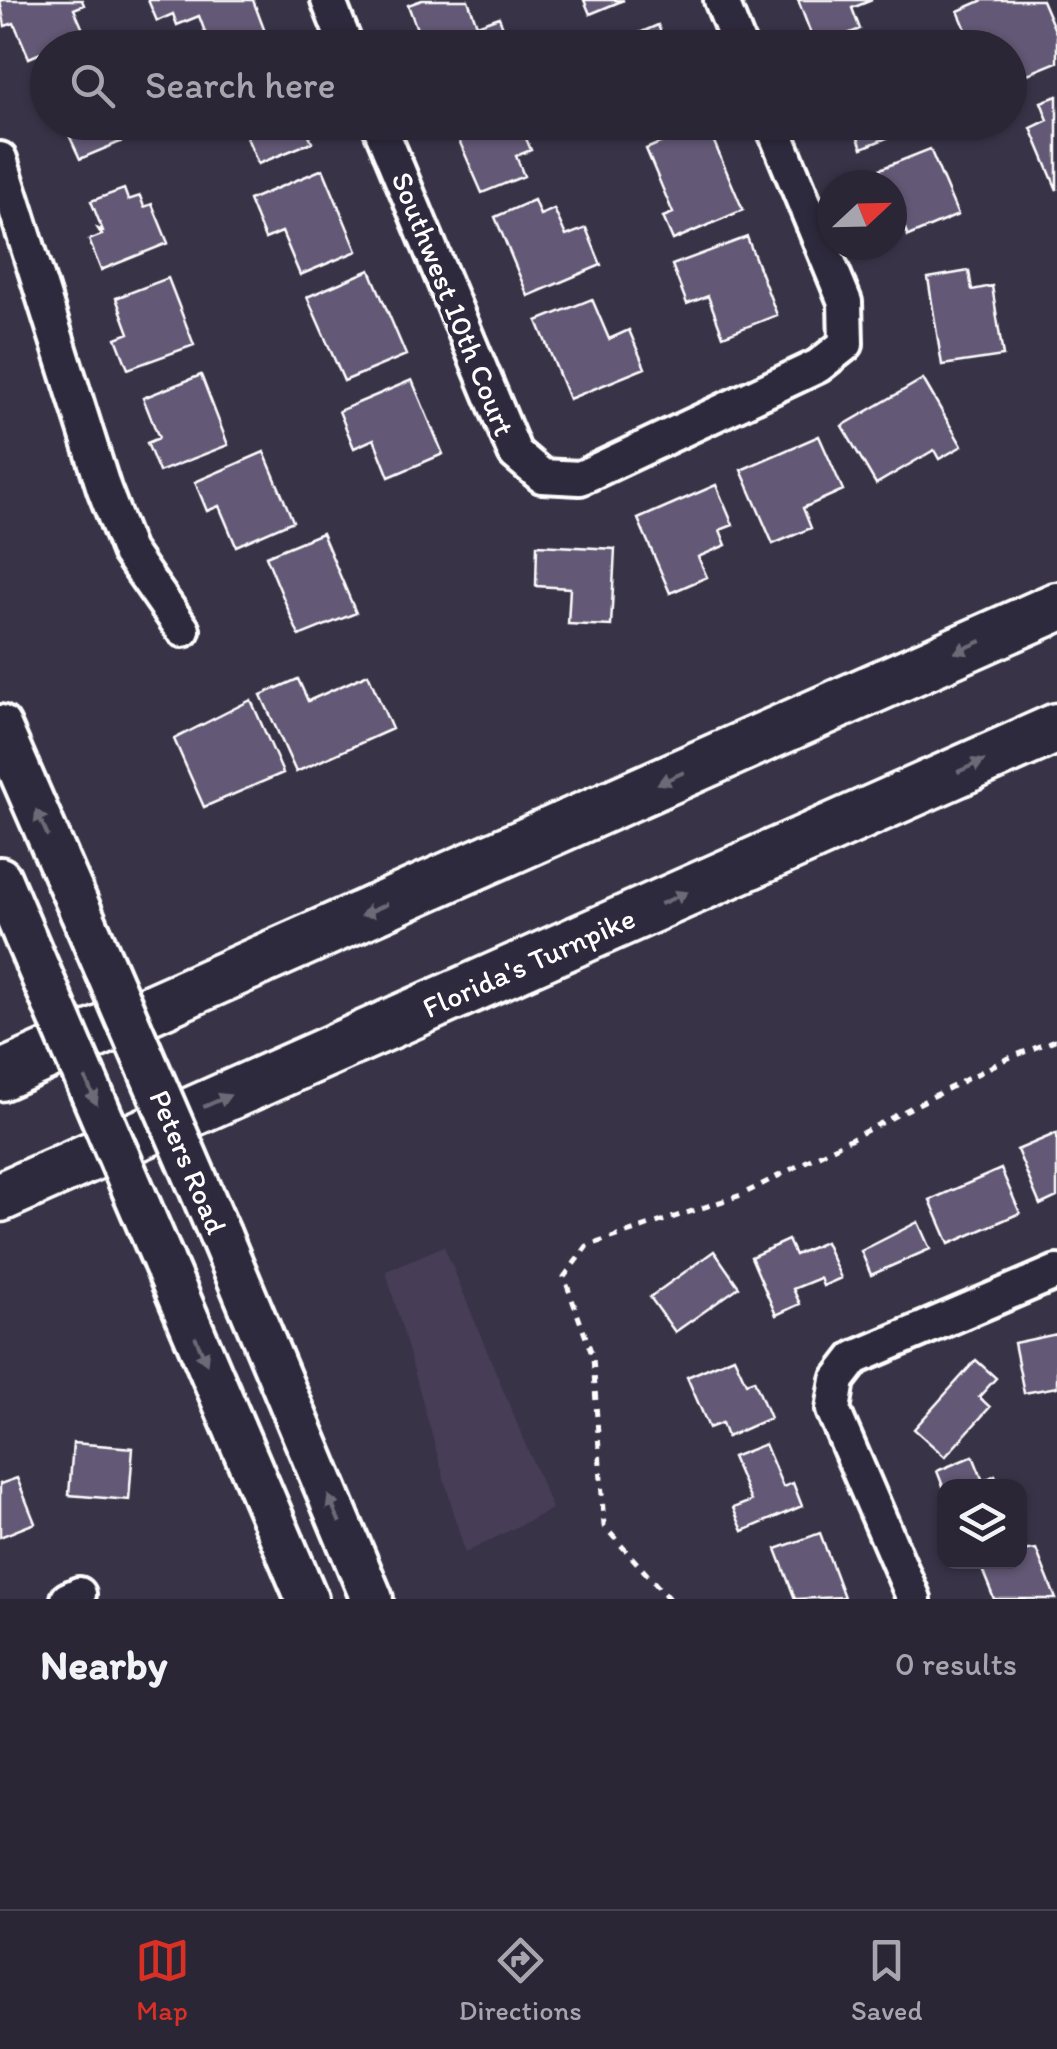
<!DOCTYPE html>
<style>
body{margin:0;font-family:Itim,sans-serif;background:#332e3e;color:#f1f3f6}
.controls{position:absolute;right:30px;bottom:30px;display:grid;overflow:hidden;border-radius:20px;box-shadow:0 2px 8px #0004}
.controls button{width:90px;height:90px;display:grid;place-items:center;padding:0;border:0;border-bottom:2px solid #474351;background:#2b2636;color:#f1f3f6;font:50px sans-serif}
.compass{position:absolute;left:817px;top:170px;width:90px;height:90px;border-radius:50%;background:#2b2636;box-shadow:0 2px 8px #0004;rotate:68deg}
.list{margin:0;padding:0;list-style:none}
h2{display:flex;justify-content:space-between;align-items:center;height:130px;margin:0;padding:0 40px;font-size:42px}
h2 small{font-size:32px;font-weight:400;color:#a6a5ad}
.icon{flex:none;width:55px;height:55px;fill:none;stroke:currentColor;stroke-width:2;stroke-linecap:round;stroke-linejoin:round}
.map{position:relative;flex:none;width:1057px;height:1599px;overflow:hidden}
.search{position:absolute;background:#2b2636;box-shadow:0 2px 8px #0004;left:30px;right:30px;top:30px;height:110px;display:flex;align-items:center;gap:25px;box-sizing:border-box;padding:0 35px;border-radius:55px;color:#a6a5ad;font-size:38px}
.sheet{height:310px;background:#2b2636}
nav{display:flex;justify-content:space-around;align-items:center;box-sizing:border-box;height:140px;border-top:2px solid #474351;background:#2b2636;font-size:28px;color:#a6a5ad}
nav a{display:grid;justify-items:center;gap:5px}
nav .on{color:#d93025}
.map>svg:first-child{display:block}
.built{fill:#463e56}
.building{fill:#635975;stroke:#fff;stroke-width:2.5}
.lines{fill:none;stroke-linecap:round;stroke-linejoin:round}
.minor-casing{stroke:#fff;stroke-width:40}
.major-casing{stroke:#fff;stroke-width:48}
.highway-casing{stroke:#fff;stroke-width:55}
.path{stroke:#fff;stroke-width:5;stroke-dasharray:8 8;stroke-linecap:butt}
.minor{stroke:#2f2a3d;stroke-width:32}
.major{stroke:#2f2a3d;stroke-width:40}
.highway{stroke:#2f2a3d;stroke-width:48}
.major-bridge-casing{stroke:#fff;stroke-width:48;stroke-linecap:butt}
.major-bridge{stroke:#2f2a3d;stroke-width:40}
.oneway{fill:#6d6a77}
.labels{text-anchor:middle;stroke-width:9;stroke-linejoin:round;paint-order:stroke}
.street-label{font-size:30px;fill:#fff;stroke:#2f2a3d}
</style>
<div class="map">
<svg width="1057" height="1599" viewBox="0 0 1057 1599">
<rect width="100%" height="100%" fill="#393348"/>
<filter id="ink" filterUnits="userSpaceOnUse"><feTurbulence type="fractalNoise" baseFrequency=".01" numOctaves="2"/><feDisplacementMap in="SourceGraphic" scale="20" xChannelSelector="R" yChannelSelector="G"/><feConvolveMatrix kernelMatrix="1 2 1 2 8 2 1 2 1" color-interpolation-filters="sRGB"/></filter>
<g filter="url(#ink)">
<path class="built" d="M444 1246 552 1509 465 1553 386 1271Z"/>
<path class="building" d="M0 0H82L84 5 74 9 85 34 29 58 14 23 5 26Z
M148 0H253L267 37 241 48H211L199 16 177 25 173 14 157 21Z
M422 0H468L477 25 499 17 511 48H424L408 5Z
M584 0H624L590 14Z
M798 0H872L852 8 860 29 816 47Z
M983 0H1042L1057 35V62L1013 80 1010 48H999L996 39 974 48 958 11Z
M658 25 667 48H605Z
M1057 96V190L1031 128 1048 120 1041 102Z
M63 122H117L125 140 80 159Z
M216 122H304L312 142 258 164 241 123 220 132Z
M451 122H519L531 150 516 156 524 176 482 193Z
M852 122H926L862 148Z
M706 123 743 210 673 240 663 217 673 213 646 149Z
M930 149 958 215 908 236 892 197V185H887L880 169Z
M323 169 357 251 300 275 282 232 265 239 249 200Z
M124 189 128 200 140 196 144 207 152 204 168 243 101 270 89 240 102 235 98 229 103 231 91 201Z
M534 200 540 215 554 209 566 236 586 228 601 265 528 296 495 217Z
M747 237 777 315 723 336 708 296 687 304 672 265Z
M370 270 406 355 344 381 307 297Z
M969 271 972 290 992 286 1003 356 942 365 928 278Z
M168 278 194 345 128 369 116 338 129 333 116 298Z
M592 299 609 339 629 330 645 368 569 399 537 321Z
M201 375 228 445 159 472 147 443 159 438 143 398Z
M923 379 962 446 939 459 934 450 876 484 842 426Z
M412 380 443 454 389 477 374 439 354 448 339 411Z
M819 436 843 490 803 508 811 528 773 544 741 470Z
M264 452 293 521 236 546 219 506 207 511 195 482Z
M716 485 733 525 720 530 726 545 698 557 707 577 670 593 638 519Z
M322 533 356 613 299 636 266 556Z
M537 545 615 549 611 626 568 624 570 588 536 586Z
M368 674 392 729 296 772 261 695 298 679 308 701Z
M251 700 283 773 204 807 174 739Z
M1057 1133V1197L1040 1205 1017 1150Z
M1001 1169 1020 1213 949 1244 930 1200Z
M918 1222 930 1249 871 1275 861 1251Z
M788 1240 795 1255 825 1242 841 1278 823 1286 820 1278 793 1289 800 1304 776 1315 751 1257Z
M714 1251 739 1287 675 1332 650 1297Z
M1057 1334V1387L1024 1393 1014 1343Z
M734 1357 746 1383 754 1380 770 1418 727 1437 722 1423 709 1428 687 1377Z
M976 1360 996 1378 979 1397 990 1407 945 1457 914 1429Z
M73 1443 133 1448 129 1500 69 1495Z
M765 1444 783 1487 793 1483 802 1506 743 1531 733 1508 751 1501 732 1457Z
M973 1456 983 1481 995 1475 1000 1486 944 1489 937 1471Z
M17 1478 35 1523 0 1537V1484Z
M820 1533 844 1597 795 1599 776 1549Z
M1036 1549 1056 1599H994L979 1562H1020V1551Z"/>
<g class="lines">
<defs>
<path id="minor" d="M328 0 347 48
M721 0 740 48
M378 122 515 453 542 476 580 478 818 366 846 344 845 302 771 122
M0 159 104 489 128 551 183 630
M68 1599 79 1594
M914 1599 833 1410 838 1380 855 1358 1057 1272"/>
<path id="major" d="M0 726 81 912
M0 878 25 937
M220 1235 372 1599
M163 1260 307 1599"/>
<path id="highway" d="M0 1076 1057 607
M0 1197 1057 728"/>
</defs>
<use href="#minor" class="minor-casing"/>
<use href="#major" class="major-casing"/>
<use href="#highway" class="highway-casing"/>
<path class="path" d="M669 1599 604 1526 593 1357 564 1277 587 1246 741 1195 1004 1060 1057 1039"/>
<use href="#minor" class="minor"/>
<use href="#major" class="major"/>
<use href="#highway" class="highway"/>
<defs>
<path id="major-bridge" d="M81 912 220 1235
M25 937 163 1260"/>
</defs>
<use href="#major-bridge" class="major-bridge-casing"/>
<use href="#major-bridge" class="major-bridge"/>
</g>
<defs><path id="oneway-solid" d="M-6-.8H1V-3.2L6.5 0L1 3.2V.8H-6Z" transform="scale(2.5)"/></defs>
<g class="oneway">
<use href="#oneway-solid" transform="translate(968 647) rotate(156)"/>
<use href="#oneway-solid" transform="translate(971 766) rotate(-24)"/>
<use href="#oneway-solid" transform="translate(671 778) rotate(156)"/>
<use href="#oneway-solid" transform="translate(42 823) rotate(-114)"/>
<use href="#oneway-solid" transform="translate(674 898) rotate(-24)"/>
<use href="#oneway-solid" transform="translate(374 910) rotate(156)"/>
<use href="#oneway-solid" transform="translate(91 1091) rotate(67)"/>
<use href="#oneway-solid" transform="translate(217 1101) rotate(-24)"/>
<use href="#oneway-solid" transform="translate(201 1350) rotate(67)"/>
<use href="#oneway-solid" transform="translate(334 1509) rotate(-113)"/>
</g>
</g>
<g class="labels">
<g class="street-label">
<text transform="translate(453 304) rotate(68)" y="10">Southwest 10th Court</text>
<text transform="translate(529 963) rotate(-24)" y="10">Florida's Turnpike</text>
<text transform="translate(188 1162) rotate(67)" y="10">Peters Road</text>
</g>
</g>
</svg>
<div class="controls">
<button><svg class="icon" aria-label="layers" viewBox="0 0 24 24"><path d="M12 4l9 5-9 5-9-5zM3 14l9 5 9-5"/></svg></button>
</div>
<svg class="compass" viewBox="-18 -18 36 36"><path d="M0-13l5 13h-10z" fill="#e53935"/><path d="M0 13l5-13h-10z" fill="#a6a5ad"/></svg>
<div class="search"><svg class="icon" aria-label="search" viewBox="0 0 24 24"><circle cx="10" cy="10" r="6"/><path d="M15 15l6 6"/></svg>Search here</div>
</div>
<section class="sheet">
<h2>Nearby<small>0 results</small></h2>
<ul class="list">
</ul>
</section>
<nav>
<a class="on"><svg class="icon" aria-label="map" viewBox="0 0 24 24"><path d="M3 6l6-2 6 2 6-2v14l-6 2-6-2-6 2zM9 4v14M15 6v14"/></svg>Map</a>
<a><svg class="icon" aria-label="directions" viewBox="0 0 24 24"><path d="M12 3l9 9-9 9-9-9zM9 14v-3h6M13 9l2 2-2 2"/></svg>Directions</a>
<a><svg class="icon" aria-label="saved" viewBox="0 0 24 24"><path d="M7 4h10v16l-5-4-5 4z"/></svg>Saved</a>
</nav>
